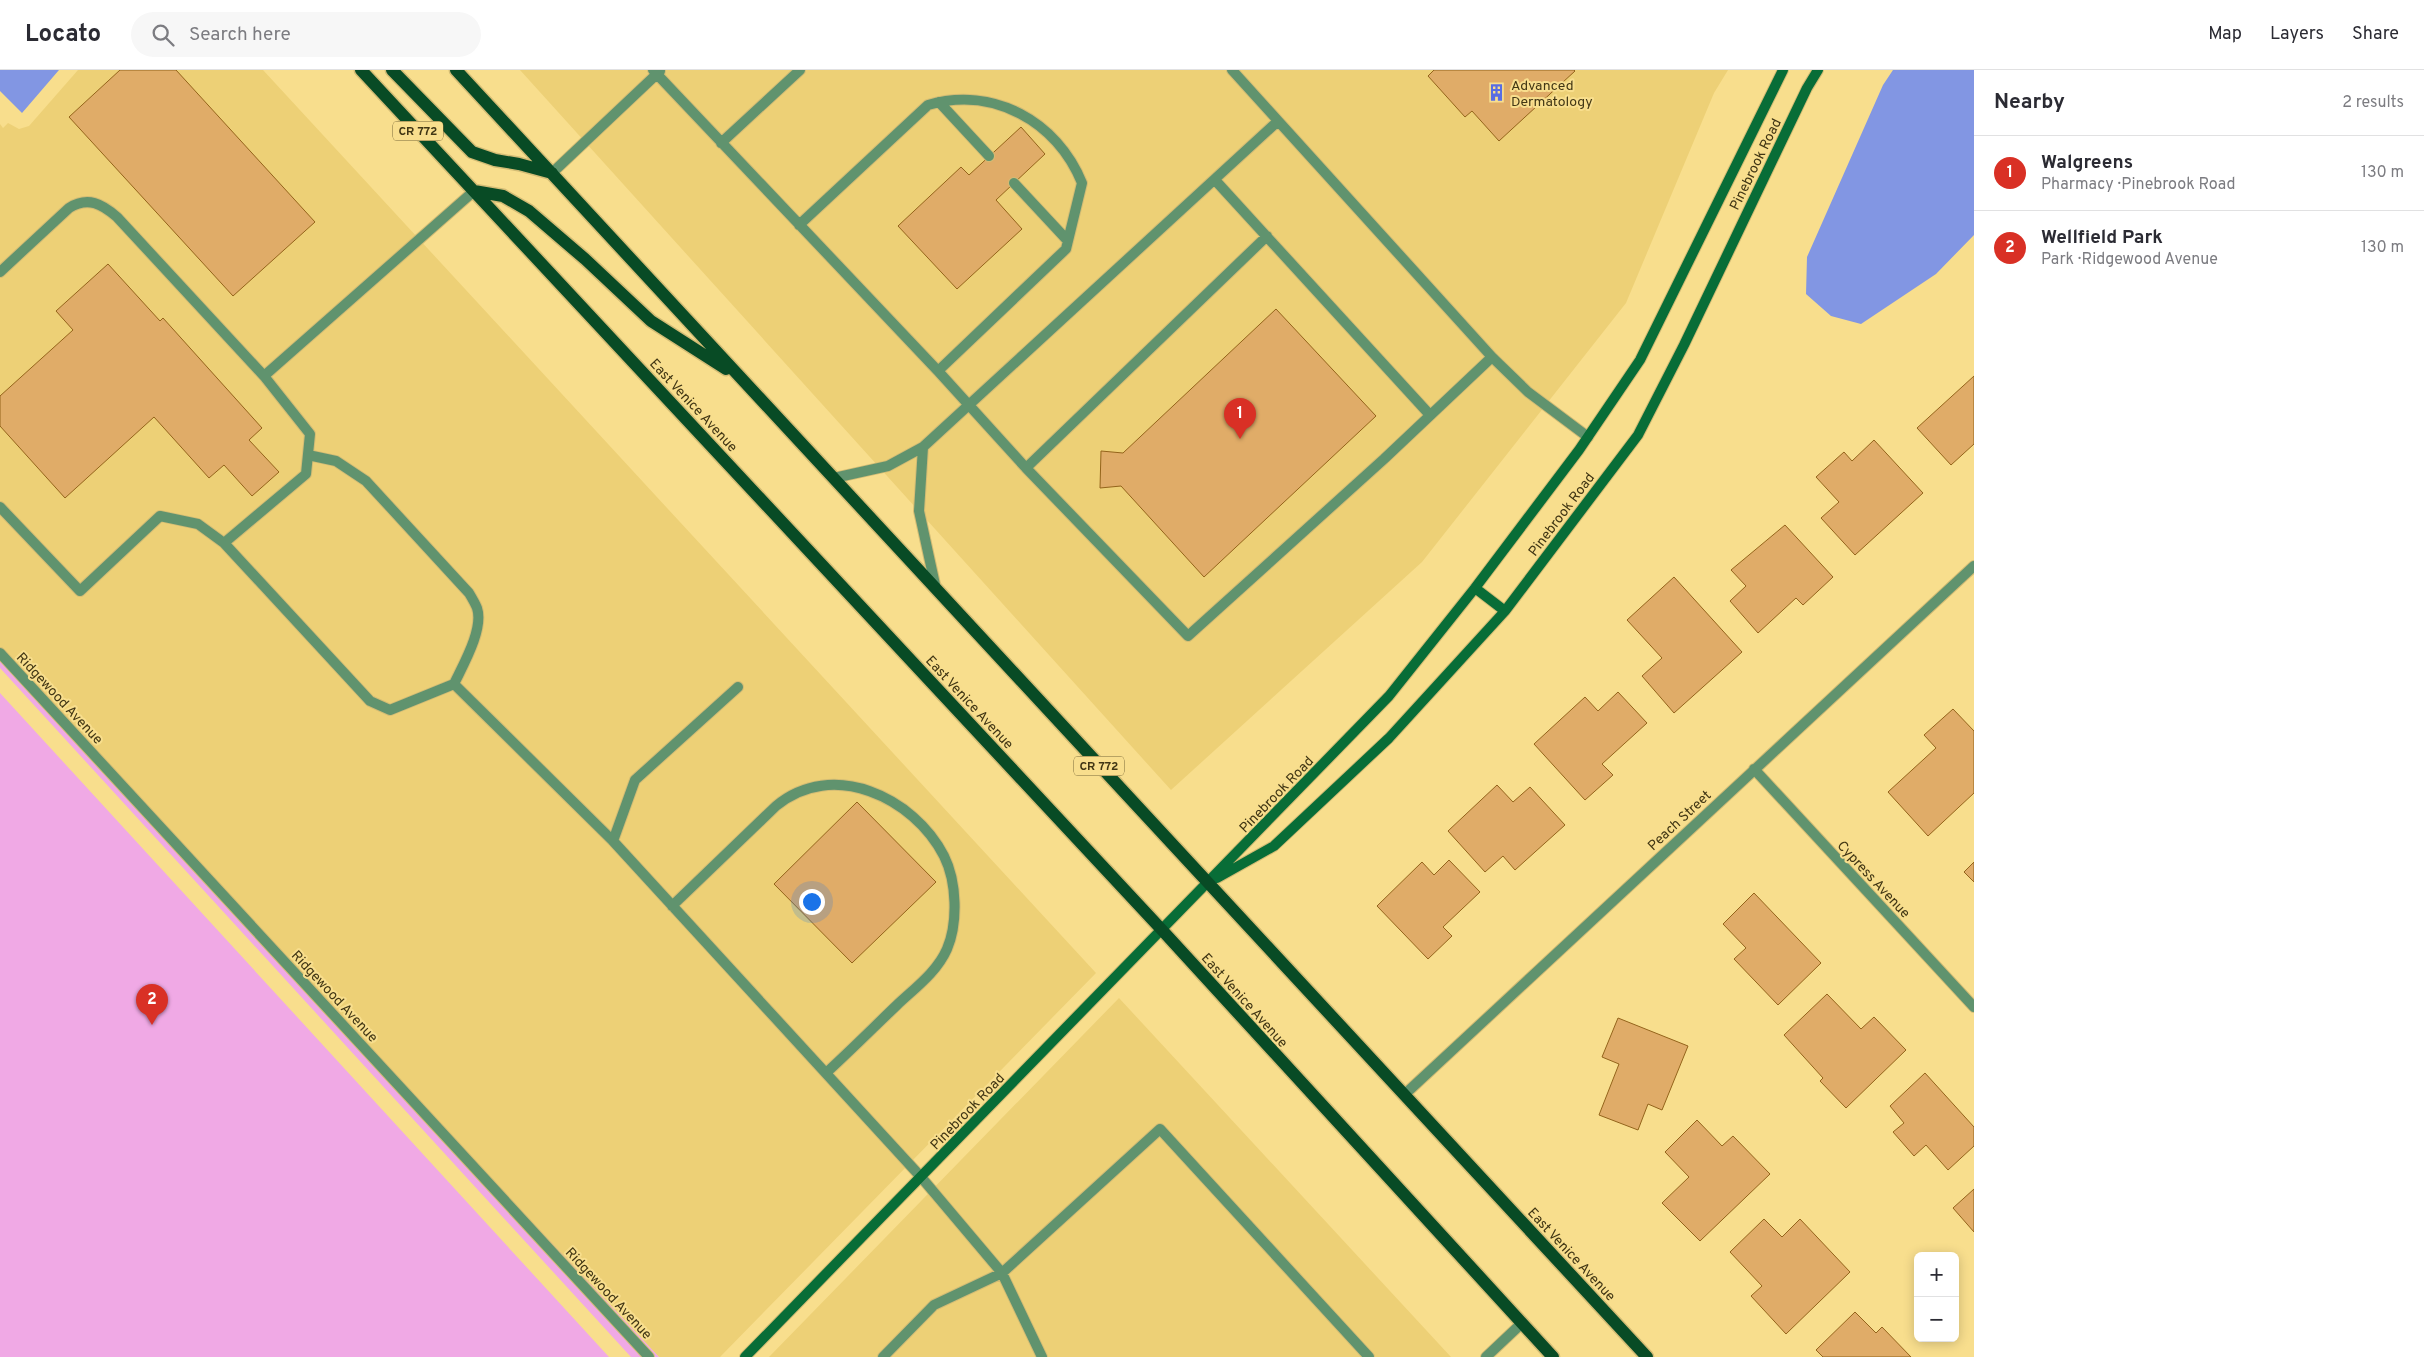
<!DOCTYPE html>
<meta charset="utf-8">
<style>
body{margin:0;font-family:Overpass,sans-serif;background:#f7f7f7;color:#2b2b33}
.controls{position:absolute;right:15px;bottom:15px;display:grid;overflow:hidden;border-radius:8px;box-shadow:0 2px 12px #0003}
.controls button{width:45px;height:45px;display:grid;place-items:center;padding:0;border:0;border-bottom:1px solid #e1e1e2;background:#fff;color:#2b2b33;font:25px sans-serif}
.you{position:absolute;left:811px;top:831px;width:18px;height:18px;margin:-12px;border:4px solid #fff;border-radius:50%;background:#1a73e8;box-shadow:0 0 0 8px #1a73e833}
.badge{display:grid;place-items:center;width:32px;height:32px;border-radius:50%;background:#d93025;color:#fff;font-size:16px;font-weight:700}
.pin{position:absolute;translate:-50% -41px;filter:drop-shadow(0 1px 2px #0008)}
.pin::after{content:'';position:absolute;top:26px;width:18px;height:15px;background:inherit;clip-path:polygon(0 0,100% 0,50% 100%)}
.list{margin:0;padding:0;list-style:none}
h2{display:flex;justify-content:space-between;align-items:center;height:65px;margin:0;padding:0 20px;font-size:21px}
h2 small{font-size:16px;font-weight:400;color:#7c7c81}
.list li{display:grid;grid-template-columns:32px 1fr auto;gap:15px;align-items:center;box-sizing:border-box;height:75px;padding:0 20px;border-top:1px solid #e1e1e2}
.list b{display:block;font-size:19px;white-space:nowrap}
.list p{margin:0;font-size:16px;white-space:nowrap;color:#7c7c81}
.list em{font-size:16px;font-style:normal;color:#7c7c81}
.icon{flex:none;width:28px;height:28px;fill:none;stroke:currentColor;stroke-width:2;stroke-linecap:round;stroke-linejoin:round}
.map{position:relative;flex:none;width:1974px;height:1287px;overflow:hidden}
header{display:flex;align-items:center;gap:30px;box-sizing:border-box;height:70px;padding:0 25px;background:#fff;border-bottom:1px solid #e1e1e2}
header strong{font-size:24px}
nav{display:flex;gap:28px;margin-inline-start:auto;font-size:18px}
.search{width:350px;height:45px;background:#f7f7f7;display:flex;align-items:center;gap:12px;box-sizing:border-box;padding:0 18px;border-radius:28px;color:#7c7c81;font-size:19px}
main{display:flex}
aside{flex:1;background:#fff}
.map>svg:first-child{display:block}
.built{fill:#edd076}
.green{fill:#f0a9e5}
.water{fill:#8296e3}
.building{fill:#e0ac68;stroke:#94641b}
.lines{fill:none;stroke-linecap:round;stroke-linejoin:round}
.lane-casing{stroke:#d3bc75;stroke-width:12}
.street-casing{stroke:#d3bc75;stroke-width:12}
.secondary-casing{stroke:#d3bc75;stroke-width:12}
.primary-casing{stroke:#d3bc75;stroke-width:15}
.lane{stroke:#60936e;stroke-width:10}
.street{stroke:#60936e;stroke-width:10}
.secondary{stroke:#086d37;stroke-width:10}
.primary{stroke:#084b25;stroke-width:12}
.labels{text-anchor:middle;stroke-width:4;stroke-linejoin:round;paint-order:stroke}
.shield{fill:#f8de8d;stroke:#786838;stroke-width:1}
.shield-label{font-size:12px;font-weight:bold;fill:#413614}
.poi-label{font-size:14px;fill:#413614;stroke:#f8de8d;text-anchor:start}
.street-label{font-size:14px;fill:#413614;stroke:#f8de8d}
</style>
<header>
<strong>Locato</strong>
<div class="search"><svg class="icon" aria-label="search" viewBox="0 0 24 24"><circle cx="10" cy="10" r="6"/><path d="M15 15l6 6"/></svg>Search here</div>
<nav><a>Map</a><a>Layers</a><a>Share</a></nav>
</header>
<main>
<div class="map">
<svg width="1974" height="1287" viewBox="0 0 1974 1287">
<rect width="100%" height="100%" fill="#f8de8d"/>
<path class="built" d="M78 0H263L1096 903 720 1287H659L0 586V54L3 58 8 53 19 59 29 56Z
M520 0H1728L1714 23 1626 233 1422 492 1171 720Z
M1119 928 1451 1287H769Z"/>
<path class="green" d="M0 586 659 1287H631L0 598Z
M0 623 609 1287H0Z"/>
<path class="water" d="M0 0H59L22 43 0 21Z
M1893 0H1974V165L1936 204 1861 254 1831 246 1806 224 1807 187 1883 15Z"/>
<path class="building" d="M120 0H176L315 152 233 226 69 47Z
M1434 0H1574L1575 1 1499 71 1472 41 1465 47 1428 6Z
M1021 57 1045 84 996 130 1022 159 957 219 898 156 961 97 969 105Z
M108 194 160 251 163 248 262 358 249 370 279 402 252 426 224 395 209 408 154 347 65 428 0 356V326L73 260 56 241Z
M1276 239 1376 346 1204 507 1121 416 1100 418 1101 381 1123 383Z
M1974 306V374L1951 395 1917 358Z
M1874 370 1923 423 1855 485 1821 448 1839 432 1816 407 1844 382 1852 391Z
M1785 455 1833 507 1803 535 1796 528 1758 563 1730 531 1746 516 1731 500Z
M1674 507 1742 582 1674 643 1642 606 1662 588 1627 550Z
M1618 622 1647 653 1602 694 1613 705 1585 730 1534 674 1585 627 1598 641Z
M1953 639 1974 661V723L1928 766 1888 722 1936 678 1924 665Z
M1497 715 1513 732 1530 717 1565 755 1515 800 1503 786 1485 802 1448 761Z
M857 732 936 812 852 893 774 814Z
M1449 790 1480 822 1443 857 1452 866 1428 889 1377 836 1422 792 1434 805Z
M1974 792V812L1964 802Z
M1754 823 1821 893 1778 935 1734 889 1746 878 1723 854Z
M1827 924 1861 959 1874 947 1906 980 1846 1038 1820 1011 1823 1008 1784 965Z
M1618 948 1688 976 1662 1040 1648 1034 1638 1060 1599 1045 1619 994 1602 987Z
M1925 1003 1974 1057V1076L1948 1100 1926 1075 1914 1086 1893 1062 1904 1053 1890 1036Z
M1697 1050 1722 1076 1733 1066 1770 1104 1700 1171 1662 1133 1689 1107 1665 1082Z
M1974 1119V1162L1953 1138Z
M1764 1149 1782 1167 1800 1149 1850 1202 1786 1264 1751 1226 1762 1216 1730 1182Z
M1855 1242 1876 1263 1882 1257 1911 1287H1823L1816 1280Z"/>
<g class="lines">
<defs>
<path id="lane" d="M653 0 938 301 1026 398 1267 166
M1232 0 1492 287 1528 322 1588 367
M939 32 989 86
M721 73 800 0
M552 103 660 1
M1215 110 1430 345
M1014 113 1068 171
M799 155 928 35C993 16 1057 51 1082 113L1066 179 938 301
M0 202 69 138C88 126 102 134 117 147L264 306 474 121
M923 377 919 441 936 519
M308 385 336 391 366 411 469 523C472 528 475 533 477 538 484 559 463 595 454 614
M1026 398 1188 566 1384 389 1492 287
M834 408 888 396 923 377 1278 51
M0 437 80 521 160 446 198 454 224 473 306 404 310 364 264 306
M224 473 370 631 390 640 454 614 613 771
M738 617 635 710 613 771 921 1107 1002 1203 1160 1059 1369 1287
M672 836 776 736C832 689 914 727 944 786 957 812 958 853 947 879 937 902 915 918 897 935 873 958 850 981 826 1003
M883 1287 934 1235 1002 1203 1042 1287
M1486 1287 1522 1253"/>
<path id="street" d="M0 583 649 1287
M1754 699 1974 937
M1404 1025 1974 496"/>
<path id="secondary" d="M1475 518 1505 541
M1217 808 1274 776 1389 668 1505 541 1638 365 1684 275 1807 18 1818 0
M745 1287 1389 626 1475 518 1579 380 1640 290 1783 0"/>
<path id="primary" d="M361 0 1162 860 1553 1287
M392 0 472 82 495 90 519 94 552 103
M456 0 1647 1287
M474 121 503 126 529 141 585 189 651 251 726 299"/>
</defs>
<use href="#lane" class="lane-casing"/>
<use href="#street" class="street-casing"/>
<use href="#secondary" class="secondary-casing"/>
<use href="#primary" class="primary-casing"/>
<use href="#lane" class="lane"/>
<use href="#street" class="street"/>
<use href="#secondary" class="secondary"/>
<use href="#primary" class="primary"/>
</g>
<defs>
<symbol id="building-bare" viewBox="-9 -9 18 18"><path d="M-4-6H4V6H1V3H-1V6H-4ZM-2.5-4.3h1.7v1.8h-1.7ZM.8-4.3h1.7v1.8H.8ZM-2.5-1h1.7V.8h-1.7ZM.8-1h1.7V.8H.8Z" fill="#586de3" stroke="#f8de8d" stroke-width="2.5" paint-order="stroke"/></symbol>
</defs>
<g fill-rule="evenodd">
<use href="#building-bare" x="1484" y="10" width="25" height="25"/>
</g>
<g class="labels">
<g class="shield">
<rect x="393" y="51.5" width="50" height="19" rx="4"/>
<rect x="1074" y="686.5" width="50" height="19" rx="4"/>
</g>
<g class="shield-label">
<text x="418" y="65">CR 772</text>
<text x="1099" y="700">CR 772</text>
</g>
<g class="poi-label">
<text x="1511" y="20">Advanced<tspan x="1511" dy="16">Dermatology</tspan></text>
</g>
<g class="street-label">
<text transform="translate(1755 94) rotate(-64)" y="5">Pinebrook Road</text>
<text transform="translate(694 335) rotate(47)" y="5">East Venice Avenue</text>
<text transform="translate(1561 444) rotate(-53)" y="5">Pinebrook Road</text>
<text transform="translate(60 628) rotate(47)" y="5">Ridgewood Avenue</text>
<text transform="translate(970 632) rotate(47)" y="5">East Venice Avenue</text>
<text transform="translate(1276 724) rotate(-46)" y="5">Pinebrook Road</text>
<text transform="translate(1679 750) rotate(-43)" y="5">Peach Street</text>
<text transform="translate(1874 809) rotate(47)" y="5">Cypress Avenue</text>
<text transform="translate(335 926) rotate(47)" y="5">Ridgewood Avenue</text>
<text transform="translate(1245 930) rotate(48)" y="5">East Venice Avenue</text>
<text transform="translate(967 1041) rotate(-46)" y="5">Pinebrook Road</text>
<text transform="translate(1572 1184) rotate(47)" y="5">East Venice Avenue</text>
<text transform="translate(609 1223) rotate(47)" y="5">Ridgewood Avenue</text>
</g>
</g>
</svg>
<div class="controls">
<button>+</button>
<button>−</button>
</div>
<div class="you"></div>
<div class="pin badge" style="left:1240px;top:369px">1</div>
<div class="pin badge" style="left:152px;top:955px">2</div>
</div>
<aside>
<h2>Nearby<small>2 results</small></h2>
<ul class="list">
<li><span class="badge">1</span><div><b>Walgreens</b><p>Pharmacy · Pinebrook Road</p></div><em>130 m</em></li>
<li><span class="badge">2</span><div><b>Wellfield Park</b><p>Park · Ridgewood Avenue</p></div><em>130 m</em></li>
</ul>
</aside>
</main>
